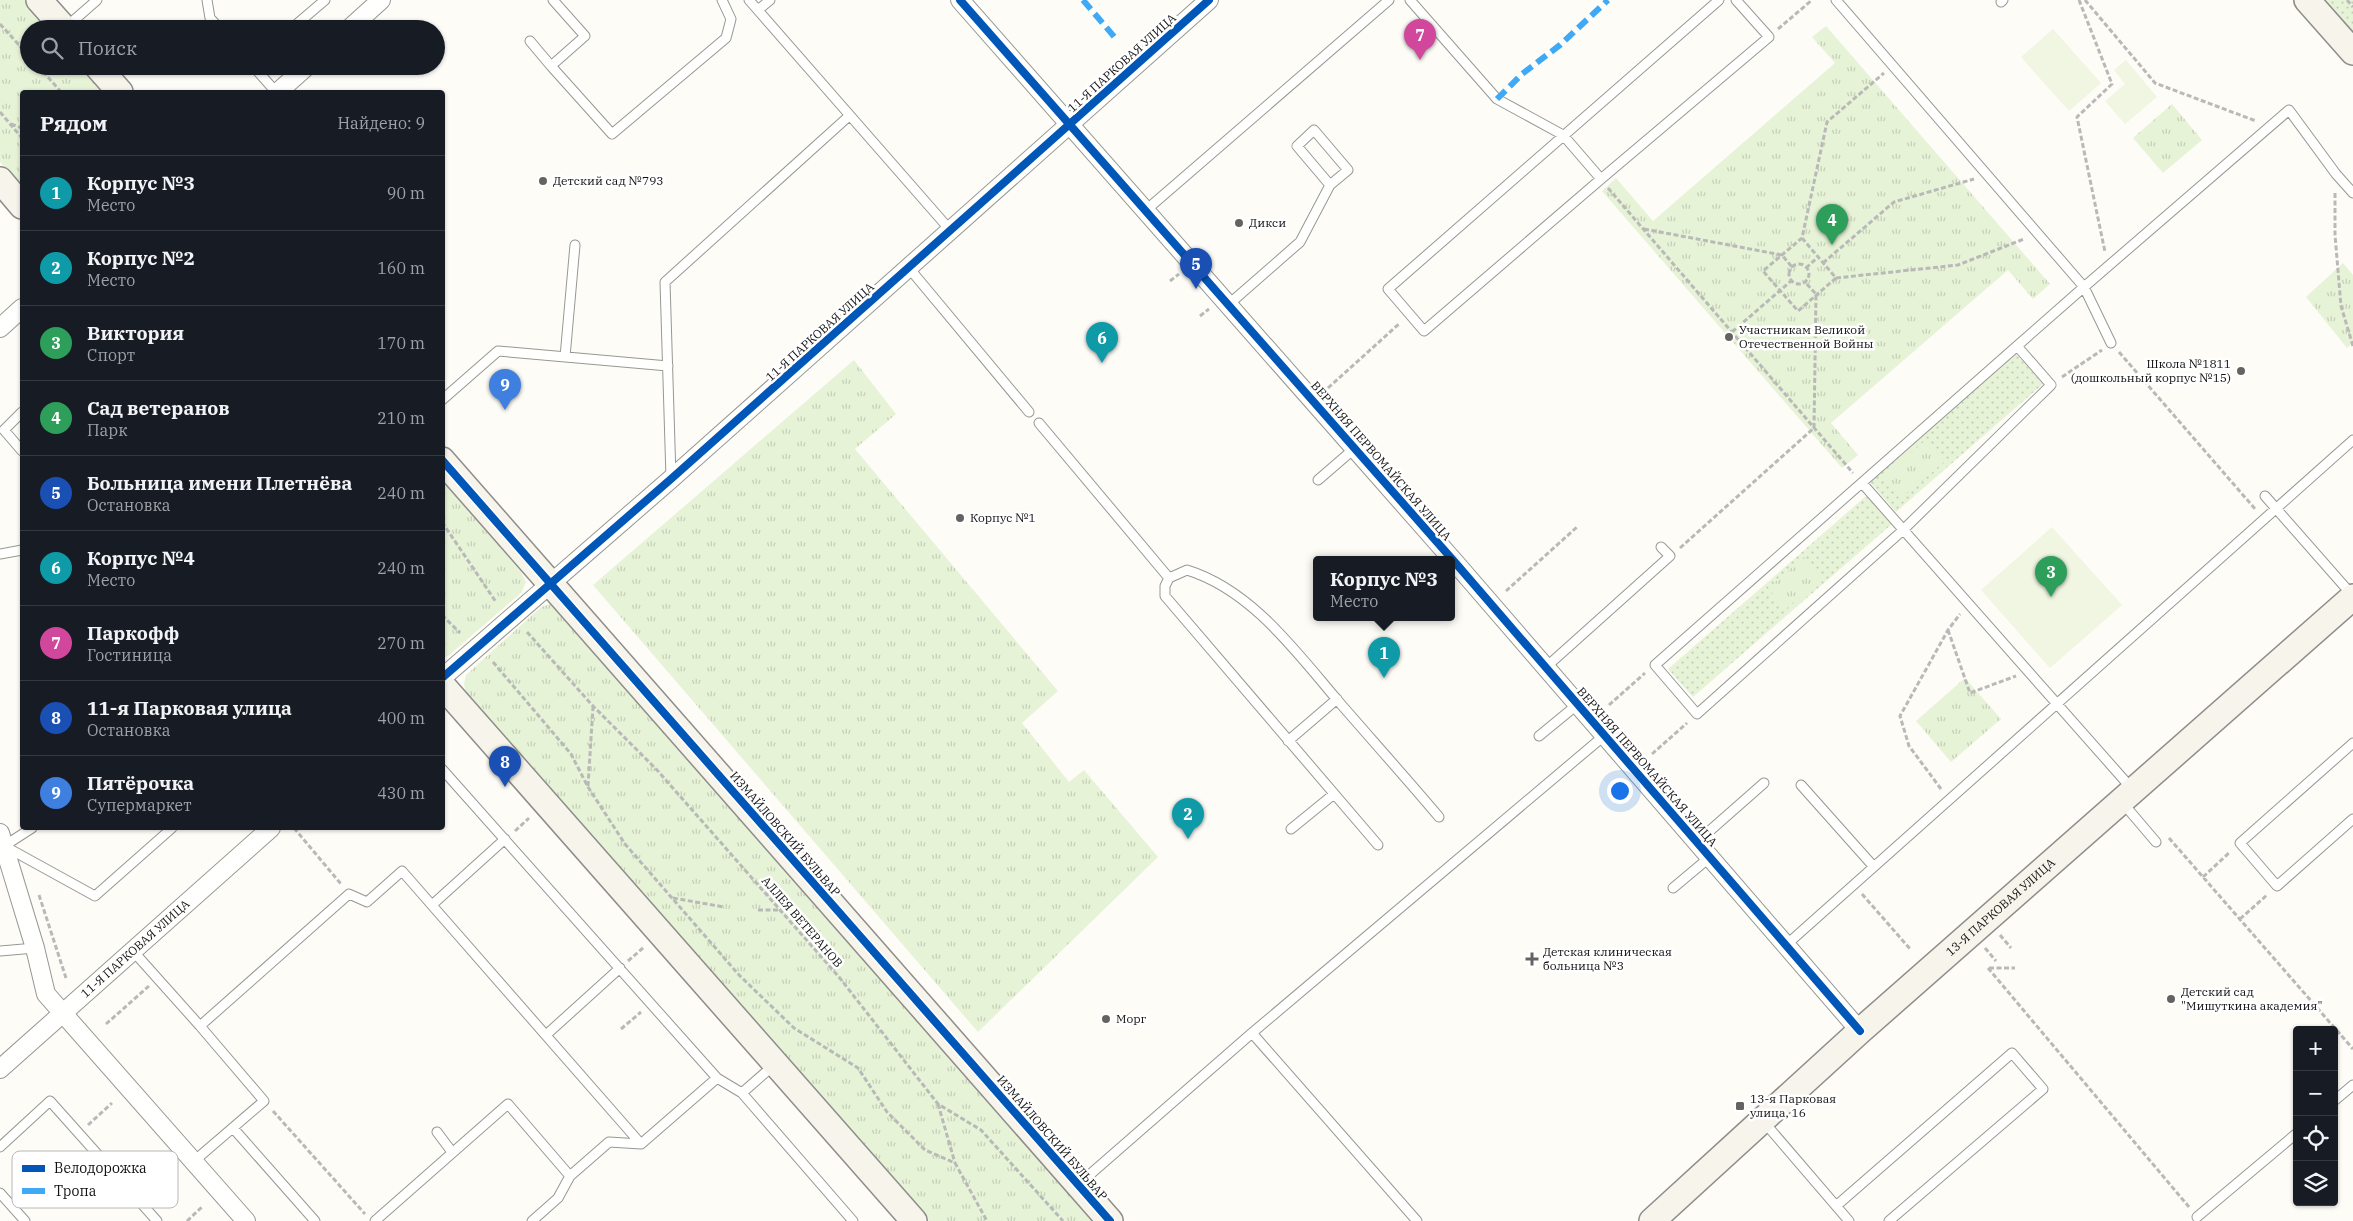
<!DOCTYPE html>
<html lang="ru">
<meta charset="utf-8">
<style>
body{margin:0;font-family:"IBM Plex Serif",serif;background:#20242c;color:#f1f3f6}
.controls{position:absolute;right:15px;bottom:15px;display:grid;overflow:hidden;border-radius:5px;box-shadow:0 1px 4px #0004}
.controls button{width:45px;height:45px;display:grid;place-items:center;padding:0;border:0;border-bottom:1px solid #363941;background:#171b24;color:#f1f3f6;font:25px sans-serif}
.you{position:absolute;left:1619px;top:790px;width:18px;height:18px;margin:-12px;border:4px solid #fff;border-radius:50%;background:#1a73e8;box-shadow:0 0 0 8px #1a73e833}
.badge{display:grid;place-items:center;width:32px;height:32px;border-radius:50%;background:#ea580c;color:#fff;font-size:16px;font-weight:700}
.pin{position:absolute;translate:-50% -41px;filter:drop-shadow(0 1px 2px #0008)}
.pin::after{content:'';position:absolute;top:26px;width:18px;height:15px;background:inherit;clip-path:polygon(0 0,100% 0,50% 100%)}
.popup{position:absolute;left:1313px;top:556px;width:142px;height:65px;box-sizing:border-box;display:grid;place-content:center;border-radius:5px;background:#171b24;filter:drop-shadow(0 1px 4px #0005);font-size:16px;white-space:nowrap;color:#9ea1a6}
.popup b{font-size:19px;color:#f1f3f6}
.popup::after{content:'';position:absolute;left:50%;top:100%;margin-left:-10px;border:10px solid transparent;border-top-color:#171b24}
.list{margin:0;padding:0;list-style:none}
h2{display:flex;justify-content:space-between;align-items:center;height:65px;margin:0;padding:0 20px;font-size:21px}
h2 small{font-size:16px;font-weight:400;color:#9ea1a6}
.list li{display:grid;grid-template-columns:32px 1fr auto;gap:15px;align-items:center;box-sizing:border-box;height:75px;padding:0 20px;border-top:1px solid #363941}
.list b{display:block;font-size:19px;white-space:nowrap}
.list p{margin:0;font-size:16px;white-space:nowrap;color:#9ea1a6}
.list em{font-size:16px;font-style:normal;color:#9ea1a6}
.icon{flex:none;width:28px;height:28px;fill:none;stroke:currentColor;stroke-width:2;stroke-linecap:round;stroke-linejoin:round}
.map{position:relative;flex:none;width:2353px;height:1221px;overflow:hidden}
.search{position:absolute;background:#171b24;box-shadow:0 1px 4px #0004;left:20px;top:20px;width:425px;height:55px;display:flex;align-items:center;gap:12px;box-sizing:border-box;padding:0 18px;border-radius:28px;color:#9ea1a6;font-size:19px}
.panel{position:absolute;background:#171b24;box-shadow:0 1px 4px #0004;left:20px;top:90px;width:425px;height:740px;border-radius:5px}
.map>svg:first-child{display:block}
.grass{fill:url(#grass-dots)}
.park{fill:url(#park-tufts)}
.pitch{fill:#f0f6e1}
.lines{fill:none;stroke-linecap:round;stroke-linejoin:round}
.lane-casing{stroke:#979795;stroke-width:11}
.street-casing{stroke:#979795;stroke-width:20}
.secondary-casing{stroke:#8e8d8b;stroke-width:28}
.path{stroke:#b9b9b8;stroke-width:3;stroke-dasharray:5 2.5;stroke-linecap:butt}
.lane{stroke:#fffffe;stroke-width:9}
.street{stroke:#fffffe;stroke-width:18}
.secondary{stroke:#f6f4eb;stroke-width:25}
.quiet{stroke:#3fa9f5;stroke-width:6;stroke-dasharray:12 6;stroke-linecap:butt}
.cycleway-casing{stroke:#fff;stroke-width:11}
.cycleway{stroke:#0057b8;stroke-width:8}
.poi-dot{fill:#646362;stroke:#fff;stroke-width:2}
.labels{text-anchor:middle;stroke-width:5;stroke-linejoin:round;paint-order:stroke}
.street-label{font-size:12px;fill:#111;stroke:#fff}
.poi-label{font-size:12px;fill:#111;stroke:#fff;text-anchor:start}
.key{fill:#fff;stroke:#b8b8b8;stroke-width:1}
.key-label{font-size:14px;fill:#111}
</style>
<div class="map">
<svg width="2353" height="1221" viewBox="0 0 2353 1221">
<defs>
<pattern id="grass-dots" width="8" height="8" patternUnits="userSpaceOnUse" patternTransform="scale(1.25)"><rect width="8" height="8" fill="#e7f3d7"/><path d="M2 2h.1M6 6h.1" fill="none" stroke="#c5cfb8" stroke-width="1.8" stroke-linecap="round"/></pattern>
<pattern id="park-tufts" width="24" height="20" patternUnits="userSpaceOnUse" patternTransform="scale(1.25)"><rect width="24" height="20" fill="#e7f3d7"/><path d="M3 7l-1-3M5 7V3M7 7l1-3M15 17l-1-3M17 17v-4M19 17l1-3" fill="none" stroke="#c5cfb8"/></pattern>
</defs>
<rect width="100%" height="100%" fill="#fdfcf7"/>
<path class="grass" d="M2321 0H2353V36Z
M2016 354 2043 384 1896 512 1870 482Z
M1866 496 1892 524 1693 697 1668 669Z"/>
<path class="park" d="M0 0H25L50 29H29V66H83L107 92H22V188L0 162Z
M1826 26 2050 284 2033 299 2008 270 1831 423 1858 455 1842 468 1602 191 1616 178 1653 221 1835 63 1812 37Z
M2172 104 2202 140 2163 173 2133 138Z
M2343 263 2353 275V342L2347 348 2306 297Z
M854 360 896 414 855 449 1058 691 1022 723 1069 782 1084 770 1158 857 978 1032 593 585Z
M1926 440 1944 462 1901 499 1883 477Z
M443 481 521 572 526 582 521 593 448 656 443 657Z
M1804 557 1821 578 1786 609 1768 588Z
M550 604 560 609 1096 1221H929L466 695 464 684 466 675 541 607Z
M1965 678 2001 719 1951 762 1916 721Z"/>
<path class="pitch" d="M2053 29 2101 83 2069 111 2021 57Z
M2126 60 2157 97 2125 124 2105 101 2125 84 2114 70Z
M2052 527 2122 605 2050 668 1981 590Z"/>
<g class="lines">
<defs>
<path id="lane" d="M207 0 210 18 220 29
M553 0 585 36 551 66 612 134 726 38 731 19 722 0
M749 0 951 231
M1410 0 1497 99 1563 135 1601 179 1769 37 1736 0
M1836 0 2084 287 2289 110 2336 174 2353 193
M2001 2 2003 0
M758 10 770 0
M65 28 97 0
M291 29 325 0
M530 41 551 66
M253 66 276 92
M1601 179 1424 331 1388 289 1719 0
M1145 211 1389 0
M909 268 1029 412
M1228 305 1300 242 1330 185 1348 170 1314 130 1297 146 1330 185
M2017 346 1655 665 1697 714 1902 531 2051 385 2017 346 2084 287 2111 343
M565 357 575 245
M442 400 498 351 668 366
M22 412 4 430 22 451
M1039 423 1169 578
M671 478 665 282 849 116
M1318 480 1355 448
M1862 483 2133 790
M2265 496 2353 596
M0 554 22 550
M1545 668 1670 556 1661 547
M1539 736 1578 704
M1288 741 1337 699
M2353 743 2240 843 2277 886 2353 819
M442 769 717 1078 742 1093 853 1221
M1801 785 1874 867
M2122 802 2156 842
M1291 829 1334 794
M1697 842 1764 783
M1378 845 1165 596V586L1169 578 1187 570C1252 590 1297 653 1339 702 1372 740 1406 778 1439 817
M4 846 32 828
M6 847 95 896 172 828
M1673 888 1710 857
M432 905 505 839
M1785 946 2353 440
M0 951 35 948
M133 951 200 1026
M546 1035 620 968
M742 1093 775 1064
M2334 1101 2353 1085
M1764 1122 1849 1221
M233 1128 315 1221
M437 1132 452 1152
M0 1147 50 1101 157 1221
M193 1162 264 1101 200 1026 349 894 367 902 402 871 641 1144
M570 1176 609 1142 641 1144 717 1078
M1079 1184 1252 1033
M0 1193 25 1221
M1836 1206 2012 1053 2043 1089 1889 1221
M2197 1217 2297 1133
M375 1221 508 1104 570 1176 558 1198 532 1221
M1417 1221 1252 1033 1605 735"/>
<g id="street">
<path d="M960 0 1459 567 1860 1031"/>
<path d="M349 29 381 0"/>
<path d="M278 92 307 66"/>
<path d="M0 328 22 308"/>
<path d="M442 678 671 479 1209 0"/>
<path d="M0 833 35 948 46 994 246 1221"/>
<path id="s1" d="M0 1069 271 828"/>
</g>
<g id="secondary">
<path d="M39 0 65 29"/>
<path d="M2307 0 2353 52"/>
<path d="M97 66 120 92"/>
<path d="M0 180 22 206"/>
<path d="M442 460 1110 1221"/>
<path d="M442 685 914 1221"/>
<path id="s2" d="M1652 1221 1860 1031 2353 597"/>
</g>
</defs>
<use href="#lane" class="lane-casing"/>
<use href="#street" class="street-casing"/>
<use href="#secondary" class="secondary-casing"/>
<path class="path" d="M2079 0 2112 84 2077 117 2105 252
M2085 0 2155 83 2256 121
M2347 0 2353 7
M0 24 29 56
M1778 29 1812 0
M38 66 61 92
M0 112 22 138
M11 124 22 128
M1608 188 1853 473
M2335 193V235L2341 306 2353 346
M1644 229 1782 255 1792 267
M1802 238 1836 278 1798 311 1763 271 1802 238 1827 122 1884 73
M1823 263 1894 202 1974 179
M1789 274a10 10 0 1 1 20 0a10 10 0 1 1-20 0Z
M1806 268 1818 257
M1836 278 1958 265 2024 239
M1170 281 1179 274
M1200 316 1209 309
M1732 332 1791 281
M2119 352 2256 510
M2062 377 2102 350
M1328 388 1400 323
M442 522 496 602
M1680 548 1814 428 1816 294 1805 282
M1506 591 1577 527
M442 615 460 633
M1948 630 1970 693 2016 676
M527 632 593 706 657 770 839 977 938 1104 981 1130 1063 1221
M493 662 571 754 588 787 625 844 739 975 794 1028 858 1068 887 1112 925 1150 955 1163 987 1221
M1609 705 1645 673
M1652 754 1687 723
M588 786 593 707
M1941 789 1909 746 1900 716 1948 630 1960 614
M294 828 341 884
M515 831 529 818
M2169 838 2353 1049
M2203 877 2230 852
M1862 894 1911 950
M39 895 66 978
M673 898 724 907
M758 910H780
M2240 919 2267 895
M2000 935 2011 948
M1985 948 1996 961
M628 961 644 947
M1988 968 2189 1207
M1989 968H2015
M106 1024 149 986
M621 1029 641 1012
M938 1104 955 1163
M273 1111 365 1214
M88 1125 112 1103
M187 1221 203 1206"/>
<use href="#lane" class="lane"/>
<use href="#street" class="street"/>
<use href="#secondary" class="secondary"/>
<path class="quiet" d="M1083 0 1117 40
M1497 99 1522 74 1560 45 1608 0"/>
<defs>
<path id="cycleway" d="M960 0 1459 567 1860 1031
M442 460 1110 1221
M442 678 671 479 1209 0"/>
</defs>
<use href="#cycleway" class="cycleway-casing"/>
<use href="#cycleway" class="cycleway"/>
</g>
<g class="poi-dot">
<circle cx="543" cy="181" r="5"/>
<circle cx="1239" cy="223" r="5"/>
<circle cx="1729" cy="337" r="5"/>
<circle cx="2241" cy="371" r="5"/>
<circle cx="960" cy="518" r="5"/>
<path d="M1529.5 951.5h5v5h5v5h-5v5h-5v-5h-5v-5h5z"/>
<circle cx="2171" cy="999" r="5"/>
<circle cx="1106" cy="1019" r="5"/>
<rect x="1735" y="1101" width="10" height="10" rx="2.5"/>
</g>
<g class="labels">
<g class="street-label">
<text transform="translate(1122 63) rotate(-42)" y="4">11-Я ПАРКОВАЯ УЛИЦА</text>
<text transform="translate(820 332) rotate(-42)" y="4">11-Я ПАРКОВАЯ УЛИЦА</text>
<text transform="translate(1381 461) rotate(49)" y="4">ВЕРХНЯЯ ПЕРВОМАЙСКАЯ УЛИЦА</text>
<text transform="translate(1647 767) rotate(49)" y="4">ВЕРХНЯЯ ПЕРВОМАЙСКАЯ УЛИЦА</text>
<text transform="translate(785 834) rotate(49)" y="4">ИЗМАЙЛОВСКИЙ БУЛЬВАР</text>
<text dy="4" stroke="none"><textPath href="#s2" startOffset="469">13-Я ПАРКОВАЯ УЛИЦА</textPath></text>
<text transform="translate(802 922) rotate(49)" y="4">АЛЛЕЯ ВЕТЕРАНОВ</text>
<text dy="4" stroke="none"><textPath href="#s1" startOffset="181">11-Я ПАРКОВАЯ УЛИЦА</textPath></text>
<text transform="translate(1052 1138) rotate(49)" y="4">ИЗМАЙЛОВСКИЙ БУЛЬВАР</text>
</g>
<g class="poi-label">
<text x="553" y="185">Детский сад №793</text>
<text x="1249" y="227">Дикси</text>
<text x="1739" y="334">Участникам Великой<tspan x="1739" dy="14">Отечественной Войны</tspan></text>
<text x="2231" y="368" text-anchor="end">Школа №1811<tspan x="2231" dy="14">(дошкольный корпус №15)</tspan></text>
<text x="970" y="522">Корпус №1</text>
<text x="1543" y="956">Детская клиническая<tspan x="1543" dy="14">больница №3</tspan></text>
<text x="2181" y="996">Детский сад<tspan x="2181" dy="14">"Мишуткина академия"</tspan></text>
<text x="1116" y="1023">Морг</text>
<text x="1750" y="1103">13-я Парковая<tspan x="1750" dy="14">улица, 16</tspan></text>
</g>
</g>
<rect x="12" y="1151" width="166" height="57" rx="8" class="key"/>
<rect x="22" y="1165" width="23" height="7" fill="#0057b8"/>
<rect x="22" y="1188" width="23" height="6" fill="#3fa9f5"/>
<g class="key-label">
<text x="54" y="1173">Велодорожка</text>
<text x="54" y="1196">Тропа</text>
</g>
</svg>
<div class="controls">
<button>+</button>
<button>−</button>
<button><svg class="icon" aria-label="locate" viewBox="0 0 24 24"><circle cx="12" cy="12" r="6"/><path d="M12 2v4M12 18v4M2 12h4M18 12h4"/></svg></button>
<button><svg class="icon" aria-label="layers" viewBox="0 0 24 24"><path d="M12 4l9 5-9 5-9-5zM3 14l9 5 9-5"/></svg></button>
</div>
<div class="you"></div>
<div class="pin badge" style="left:1384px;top:678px;background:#0f9aa8">1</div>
<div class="popup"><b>Корпус №3</b>Место</div>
<div class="pin badge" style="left:1188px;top:839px;background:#0f9aa8">2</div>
<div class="pin badge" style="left:2051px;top:597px;background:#2e9e5b">3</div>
<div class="pin badge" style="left:1832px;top:245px;background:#2e9e5b">4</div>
<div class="pin badge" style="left:1196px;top:289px;background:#1a4fb4">5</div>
<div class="pin badge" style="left:1102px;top:363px;background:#0f9aa8">6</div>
<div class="pin badge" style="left:1420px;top:60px;background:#d1479c">7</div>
<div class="pin badge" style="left:505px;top:787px;background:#1a4fb4">8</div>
<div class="pin badge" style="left:505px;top:410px;background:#3f7fe0">9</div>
<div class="search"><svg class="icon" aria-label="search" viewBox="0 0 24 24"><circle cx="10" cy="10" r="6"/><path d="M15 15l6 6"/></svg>Поиск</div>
<section class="panel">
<h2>Рядом<small>Найдено: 9</small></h2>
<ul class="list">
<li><span class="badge" style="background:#0f9aa8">1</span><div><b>Корпус №3</b><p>Место</p></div><em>90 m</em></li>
<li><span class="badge" style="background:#0f9aa8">2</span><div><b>Корпус №2</b><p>Место</p></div><em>160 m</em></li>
<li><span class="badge" style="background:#2e9e5b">3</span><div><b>Виктория</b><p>Спорт</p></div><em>170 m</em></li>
<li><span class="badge" style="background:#2e9e5b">4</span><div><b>Сад ветеранов</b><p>Парк</p></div><em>210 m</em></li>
<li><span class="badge" style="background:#1a4fb4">5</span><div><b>Больница имени Плетнёва</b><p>Остановка</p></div><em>240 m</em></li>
<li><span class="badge" style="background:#0f9aa8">6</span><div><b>Корпус №4</b><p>Место</p></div><em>240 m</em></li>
<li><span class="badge" style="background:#d1479c">7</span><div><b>Паркофф</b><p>Гостиница</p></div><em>270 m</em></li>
<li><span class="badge" style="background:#1a4fb4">8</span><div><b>11-я Парковая улица</b><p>Остановка</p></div><em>400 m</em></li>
<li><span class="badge" style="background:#3f7fe0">9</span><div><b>Пятёрочка</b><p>Супермаркет</p></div><em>430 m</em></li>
</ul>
</section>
</div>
